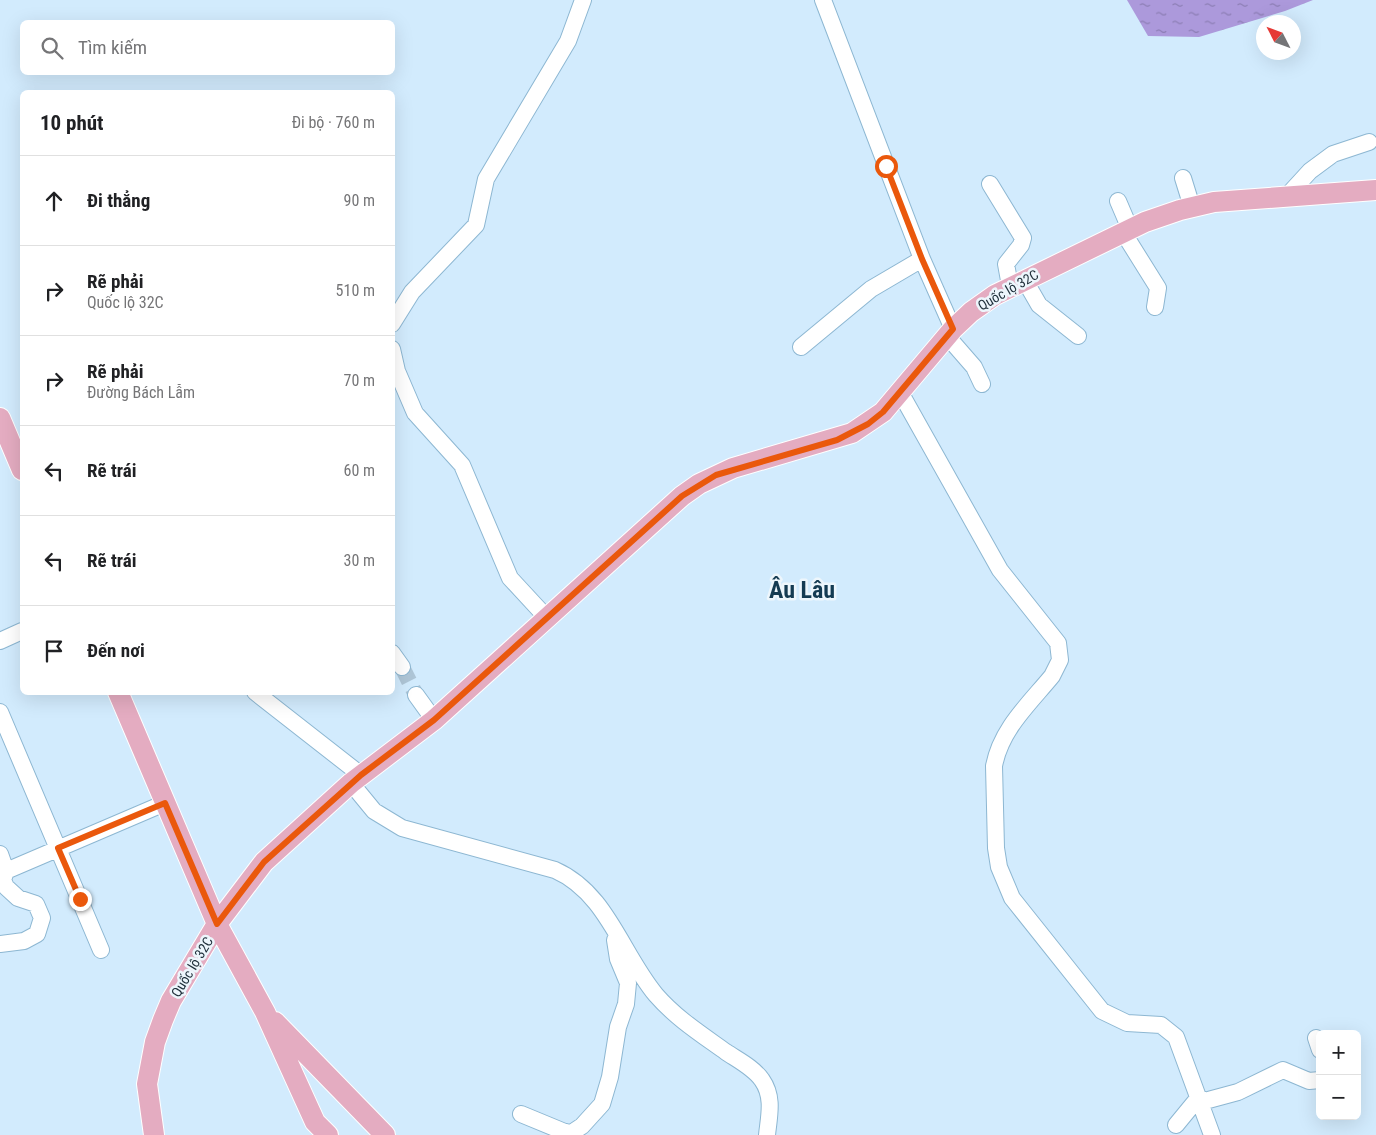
<!DOCTYPE html>
<html lang="vi">
<meta charset="utf-8">
<style>
body{margin:0;font-family:"Roboto Condensed",sans-serif;background:#f2f2f2;color:#202124}
.controls{position:absolute;right:15px;bottom:15px;display:grid;overflow:hidden;border-radius:8px;box-shadow:0 5px 20px #0002}
.controls button{width:45px;height:45px;display:grid;place-items:center;padding:0;border:0;border-bottom:1px solid #e0e0e0;background:#fff;color:#202124;font:25px sans-serif}
.compass{position:absolute;left:1256px;top:15px;width:45px;height:45px;border-radius:50%;background:#fff;box-shadow:0 5px 20px #0002;rotate:312deg}
.stop{position:absolute;width:15px;height:15px;margin:-11px;border:4px solid #ea580c;border-radius:50%;background:#fff}
.stop.end{background:#ea580c;border-color:#fff;box-shadow:0 1px 5px #0008}
.list{margin:0;padding:0;list-style:none}
h2{display:flex;justify-content:space-between;align-items:center;height:65px;margin:0;padding:0 20px;font-size:21px}
h2 small{font-size:16px;font-weight:400;color:#757577}
.list li{display:grid;grid-template-columns:32px 1fr auto;gap:15px;align-items:center;box-sizing:border-box;height:90px;padding:0 20px;border-top:1px solid #e0e0e0}
.list b{display:block;font-size:19px;white-space:nowrap}
.list p{margin:0;font-size:16px;white-space:nowrap;color:#757577}
.list em{font-size:16px;font-style:normal;color:#757577}
.icon{flex:none;width:28px;height:28px;fill:none;stroke:currentColor;stroke-width:2;stroke-linecap:round;stroke-linejoin:round}
.map{position:relative;flex:none;width:1376px;height:1135px;overflow:hidden}
.search{position:absolute;background:#fff;box-shadow:0 5px 20px #0002;left:20px;top:20px;width:375px;height:55px;display:flex;align-items:center;gap:12px;box-sizing:border-box;padding:0 18px;border-radius:8px;color:#757577;font-size:19px}
.panel{position:absolute;background:#fff;box-shadow:0 5px 20px #0002;left:20px;top:90px;width:375px;height:605px;border-radius:8px}
.map>svg:first-child{display:block}
.water{fill:url(#water-ripples)}
.lines{fill:none;stroke-linecap:round;stroke-linejoin:round}
.minor-tunnel{stroke:#aec5d6;stroke-width:16;stroke-dasharray:16 8;stroke-linecap:butt}
.minor-casing{stroke:#8db7d2;stroke-width:18}
.major-casing{stroke:#fff;stroke-width:22}
.minor{stroke:#fff;stroke-width:16}
.major{stroke:#e4acc1;stroke-width:20}
.route{stroke:#ea580c;stroke-width:6}
.labels{text-anchor:middle;stroke-width:5;stroke-linejoin:round;paint-order:stroke}
.street-label{font-size:14px;fill:#1d2d38;stroke:#edf6fc}
.town-label{font-size:24px;font-weight:bold;fill:#143b52;stroke:#edf6fc}
</style>
<div class="map">
<svg width="1376" height="1135" viewBox="0 0 1376 1135">
<defs>
<pattern id="water-ripples" width="26" height="14" patternUnits="userSpaceOnUse" patternTransform="scale(1.25)"><rect width="26" height="14" fill="#ac99db"/><path d="M2 4q2-2 4 0t4 0M15 11q2-2 4 0t4 0" fill="none" stroke="#8b7db3"/></pattern>
</defs>
<rect width="100%" height="100%" fill="#d2ebfd"/>
<path class="water" d="M1127 0H1313L1285 11 1199 37 1148 36Z"/>
<g class="lines">
<path class="minor-tunnel" d="M402 667 416 695"/>
<defs>
<path id="minor" d="M823 0 922 259 953 329
M1183 178 1192 207
M990 184 1023 238 1021 245 1006 264 1010 286
M1288 195 1310 171 1333 154 1369 142
M1118 201 1130 229
M1123 232 1158 288 1155 307
M1024 279 1039 305 1078 336
M392 324 412 292 476 225 486 179 568 41 583 0
M947 336 974 367 982 384
M801 347 871 289 922 259
M392 349 397 371 415 413 462 465 510 578 547 618
M900 392 1000 570 1058 643 1060 660 1052 676C1029 704 1001 729 994 766L996 848 999 867 1012 898 1102 1011 1127 1023 1161 1025 1176 1037 1212 1135
M0 641 22 631
M392 653 402 667
M255 692 361 775
M416 695 434 720
M0 712 101 950
M351 783 374 811 402 828 555 870C607 893 621 953 656 995 676 1018 701 1034 726 1052 738 1060 754 1068 762 1080 774 1097 769 1116 767 1135
M0 854 6 871 3 880 6 887 18 898 36 904 42 918 37 934 24 941 0 944
M6 871 165 803
M1316 1038 1320 1050
M1201 1102 1238 1092 1283 1070 1309 1081 1320 1080
M521 1114 567 1133 573 1132 582 1126 602 1104 610 1077 618 1027 626 1004 628 983 618 959 615 940
M1176 1125 1199 1097"/>
<path id="major" d="M0 418 22 470
M118 692 217 924 265 1012 315 1122 328 1135
M275 1022 385 1135
M154 1135 147 1084 155 1042 163 1020 171 1001 217 924 264 862 351 783 434 720 682 496 699 484 733 468 852 433 883 412 953 329 971 312 995 295 1145 222 1180 210 1214 202 1376 190"/>
</defs>
<use href="#minor" class="minor-casing"/>
<use href="#major" class="major-casing"/>
<use href="#minor" class="minor"/>
<use href="#major" class="major"/>
</g>
<g class="lines">
<path class="route" d="M80 899 58 848 165 803 217 924 264 862 361 775 434 720 682 496 716 475 837 440 868 424 883 412 953 329 922 259 886 166"/>
</g>
<g class="labels">
<g class="street-label">
<text transform="translate(1008 290) rotate(-30)" y="5">Quốc lộ 32C</text>
<text transform="translate(192 967) rotate(-59)" y="5">Quốc lộ 32C</text>
</g>
<g class="town-label">
<text x="802" y="598">Âu Lâu</text>
</g>
</g>
</svg>
<div class="controls">
<button>+</button>
<button>−</button>
</div>
<svg class="compass" viewBox="-18 -18 36 36"><path d="M0-13l5 13h-10z" fill="#e53935"/><path d="M0 13l5-13h-10z" fill="#757577"/></svg>
<div class="stop" style="left:886px;top:166px"></div>
<div class="stop end" style="left:80px;top:899px"></div>
<div class="search"><svg class="icon" aria-label="search" viewBox="0 0 24 24"><circle cx="10" cy="10" r="6"/><path d="M15 15l6 6"/></svg>Tìm kiếm</div>
<section class="panel">
<h2>10 phút<small>Đi bộ · 760 m</small></h2>
<ul class="list">
<li><svg class="icon" aria-label="ahead" viewBox="0 0 24 24"><path d="M12 20V5M6 11l6-6 6 6"/></svg><div><b>Đi thẳng</b></div><em>90 m</em></li>
<li><svg class="icon" aria-label="right" viewBox="0 0 24 24"><path d="M7 20v-9h11M14 6l5 5-5 5"/></svg><div><b>Rẽ phải</b><p>Quốc lộ 32C</p></div><em>510 m</em></li>
<li><svg class="icon" aria-label="right" viewBox="0 0 24 24"><path d="M7 20v-9h11M14 6l5 5-5 5"/></svg><div><b>Rẽ phải</b><p>Đường Bách Lẫm</p></div><em>70 m</em></li>
<li><svg class="icon" aria-label="left" viewBox="0 0 24 24"><path d="M17 20v-9H6M10 6l-5 5 5 5"/></svg><div><b>Rẽ trái</b></div><em>60 m</em></li>
<li><svg class="icon" aria-label="left" viewBox="0 0 24 24"><path d="M17 20v-9H6M10 6l-5 5 5 5"/></svg><div><b>Rẽ trái</b></div><em>30 m</em></li>
<li><svg class="icon" aria-label="arrive" viewBox="0 0 24 24"><path d="M6 21V4h12l-3 4 3 4H6"/></svg><div><b>Đến nơi</b></div></li>
</ul>
</section>
</div>
